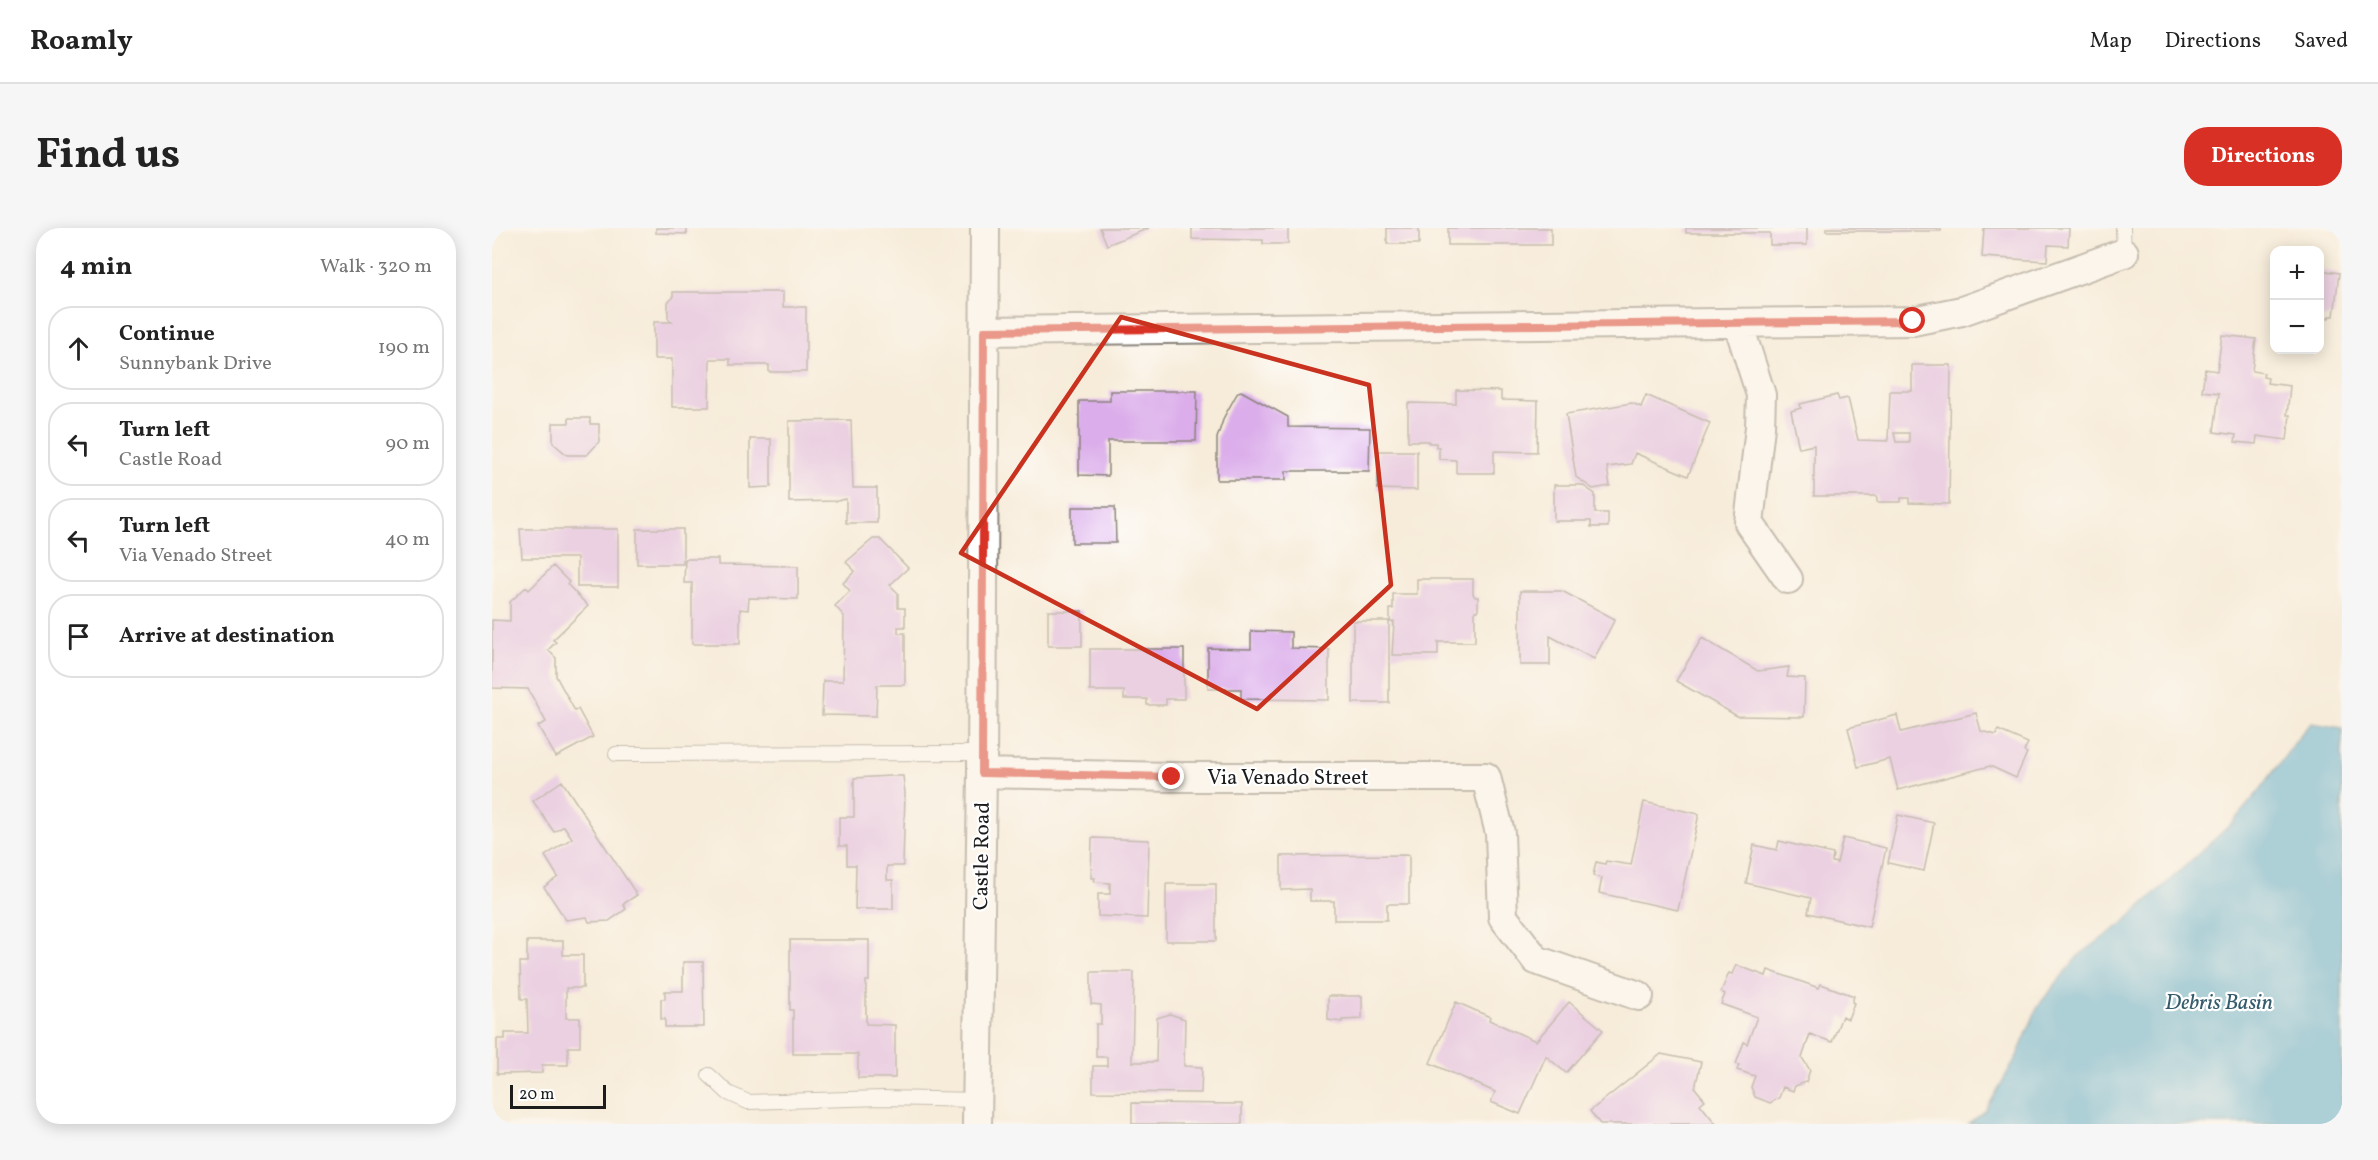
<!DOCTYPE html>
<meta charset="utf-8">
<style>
body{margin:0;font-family:Vollkorn,serif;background:#f6f6f6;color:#222}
.controls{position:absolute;right:18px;top:18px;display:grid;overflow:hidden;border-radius:12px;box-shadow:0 3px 15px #0003}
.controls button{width:54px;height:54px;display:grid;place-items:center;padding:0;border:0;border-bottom:2px solid #e0e0e0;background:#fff;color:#222;font:30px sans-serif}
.scale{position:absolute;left:18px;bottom:15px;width:96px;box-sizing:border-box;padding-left:6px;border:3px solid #1c1c1c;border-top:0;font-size:16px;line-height:21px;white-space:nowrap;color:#1c1c1c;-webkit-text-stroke:4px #fff;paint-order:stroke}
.stop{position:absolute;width:18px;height:18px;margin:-14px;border:4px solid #d93025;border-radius:50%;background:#fff}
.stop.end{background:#d93025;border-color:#fff;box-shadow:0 2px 6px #0008}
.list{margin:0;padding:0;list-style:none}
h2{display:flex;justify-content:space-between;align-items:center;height:78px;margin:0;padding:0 24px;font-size:26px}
h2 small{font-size:20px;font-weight:400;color:#767676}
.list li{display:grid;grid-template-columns:39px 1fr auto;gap:18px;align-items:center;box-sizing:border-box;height:84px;margin:0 12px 12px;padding:0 12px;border:2px solid #e0e0e0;border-radius:24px}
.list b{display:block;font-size:22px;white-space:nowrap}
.list p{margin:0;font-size:20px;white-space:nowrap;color:#767676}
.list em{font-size:20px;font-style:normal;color:#767676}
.icon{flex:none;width:33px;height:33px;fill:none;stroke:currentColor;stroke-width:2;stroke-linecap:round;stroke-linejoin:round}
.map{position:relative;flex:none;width:1850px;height:896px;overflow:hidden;border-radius:24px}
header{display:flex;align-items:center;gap:36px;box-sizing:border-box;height:84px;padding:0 30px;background:#fff;border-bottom:2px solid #e0e0e0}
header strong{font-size:28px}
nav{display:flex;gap:33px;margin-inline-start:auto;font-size:21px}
.intro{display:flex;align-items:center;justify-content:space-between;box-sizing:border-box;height:144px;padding:0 36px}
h1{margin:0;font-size:42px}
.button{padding:15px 27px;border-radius:24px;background:#d93025;color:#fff;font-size:21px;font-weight:700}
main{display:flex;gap:36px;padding:0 36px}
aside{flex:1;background:#fff;border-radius:24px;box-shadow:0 3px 15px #0003}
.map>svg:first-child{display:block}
.water{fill:#53abd0;stroke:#386476;stroke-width:1.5}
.building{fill:#dbadea;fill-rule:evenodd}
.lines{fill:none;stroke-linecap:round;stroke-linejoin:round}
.service-casing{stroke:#8a847b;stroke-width:16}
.minor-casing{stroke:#8a847b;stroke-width:32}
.service{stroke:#fff;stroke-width:14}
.minor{stroke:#fff;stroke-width:28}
.route{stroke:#d93025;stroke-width:8}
.marked{fill:none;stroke:#c8321e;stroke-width:4.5;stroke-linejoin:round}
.labels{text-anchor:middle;stroke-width:4.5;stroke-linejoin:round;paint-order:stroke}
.street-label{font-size:21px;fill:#1c1c1c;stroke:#fff}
.water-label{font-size:22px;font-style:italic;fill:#355c6d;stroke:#fff}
</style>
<header>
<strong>Roamly</strong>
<nav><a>Map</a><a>Directions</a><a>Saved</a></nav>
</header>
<div class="intro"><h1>Find us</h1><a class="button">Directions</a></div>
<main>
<aside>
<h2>4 min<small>Walk · 320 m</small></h2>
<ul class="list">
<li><svg class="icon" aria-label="ahead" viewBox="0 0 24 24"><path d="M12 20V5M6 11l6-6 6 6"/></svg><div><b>Continue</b><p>Sunnybank Drive</p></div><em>190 m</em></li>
<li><svg class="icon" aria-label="left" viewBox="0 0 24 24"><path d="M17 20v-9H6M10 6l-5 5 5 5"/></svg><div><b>Turn left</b><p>Castle Road</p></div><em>90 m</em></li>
<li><svg class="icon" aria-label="left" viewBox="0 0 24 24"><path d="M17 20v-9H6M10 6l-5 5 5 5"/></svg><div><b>Turn left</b><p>Via Venado Street</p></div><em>40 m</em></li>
<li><svg class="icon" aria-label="arrive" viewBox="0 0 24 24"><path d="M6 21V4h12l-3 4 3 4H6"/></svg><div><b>Arrive at destination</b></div></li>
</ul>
</aside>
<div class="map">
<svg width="1850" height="896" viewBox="0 0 1850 896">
<rect width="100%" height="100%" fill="#fff"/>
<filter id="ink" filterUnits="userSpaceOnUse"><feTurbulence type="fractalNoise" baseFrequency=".0167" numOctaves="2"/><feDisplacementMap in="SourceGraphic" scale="12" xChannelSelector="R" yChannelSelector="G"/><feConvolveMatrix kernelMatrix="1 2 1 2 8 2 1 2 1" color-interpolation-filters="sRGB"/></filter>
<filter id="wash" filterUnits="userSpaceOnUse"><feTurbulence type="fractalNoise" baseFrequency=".008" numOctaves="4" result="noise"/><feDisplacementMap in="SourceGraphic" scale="24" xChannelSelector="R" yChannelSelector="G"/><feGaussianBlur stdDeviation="1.35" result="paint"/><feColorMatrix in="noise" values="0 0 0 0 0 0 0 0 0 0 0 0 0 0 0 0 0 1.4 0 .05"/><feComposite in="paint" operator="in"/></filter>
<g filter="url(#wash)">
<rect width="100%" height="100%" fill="#f7ecda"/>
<path class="water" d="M1820 495 1850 500V896H1477L1494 882 1525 828 1546 778 1586 728 1631 695 1740 595 1768 562 1812 502Z"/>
<g id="blocks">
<path class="building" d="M164 0H195V6L164 5Z
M608 0H657L615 17Z
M700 0H796V16H771V12L700 11Z
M895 0H927V16H895Z
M956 0H1059V17H956Z
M1194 0H1315V17H1278V5H1194Z
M1334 0H1449V3H1334Z
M1492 0H1577L1576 18 1556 17 1555 33 1490 29Z
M1828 42 1847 45 1842 88H1837V90L1828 89Z
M181 64H291V79H314V144H277V137H238V131H218L217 179H180V131H162V94H180L176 90V74L181 70Z
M1730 107 1764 111 1760 143 1772 145 1771 149 1776 150 1775 155 1798 158 1795 187H1798L1795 212 1765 208 1764 216 1743 214 1744 207 1722 204 1727 165 1710 163 1713 141 1725 143Z
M1420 137H1459L1457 276 1417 275V270H1409V274H1385V268H1322V217L1307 220 1299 183 1309 180 1308 176 1345 167 1347 172 1356 170 1366 212 1396 213 1398 163H1420ZM1402 205H1417V214H1404Z
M964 162 1009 163V172L1046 173 1045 224 1002 223V245H964V232L947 231V219H944V215H937V213H916V175L964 176Z
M618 163H705L704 213H616V248L587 247V173H618Z
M749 163 796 189V199L878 200 877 243H794V252H725V210L732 189 746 164Z
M1154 167 1218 195 1196 248 1143 225 1139 236 1115 239 1118 258 1101 261 1084 249 1074 186 1140 175 1149 179Z
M77 190H98V196H107V214L95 227H75L61 215V195H77Z
M359 192 361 260H385V295H354V271L345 273 297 274V193Z
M258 211H279V259L258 260Z
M886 223H925V262L886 261Z
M1062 257H1090L1103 266V285H1116V299H1099V293H1062Z
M580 279H623L624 315H580Z
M28 301H126V359H85V330H30Z
M145 301H191V336H145Z
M381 311H388L416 340 398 357 406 365V380H413V399H406V405H413V457H385L384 488 330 487 331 453H351L352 388 343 378 358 363 351 355 363 343 354 334Z
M193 331H226V337L306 338V371L257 370 256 382 248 381V416H200V355H192Z
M61 338 77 354 75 356 96 378 61 412 64 414 56 422 64 430V448L83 483 86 481 101 509 64 529 46 498 54 494 36 461 0 460V392L18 393V374L34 359 37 362Z
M925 351H981V366L983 369H986V383H983V414H946V427H900L902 394H898V381H901V366H925Z
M1028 363H1070L1123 391 1102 431 1058 408V437H1028Z
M556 383H590V418H556Z
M861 393H897V475H861Z
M759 403 799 404V420L837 421V472L749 471V461H716V420L759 421Z
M1210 410 1266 443 1297 439 1295 449 1313 450 1312 489 1245 488 1184 453Z
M598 421H692V471H674V477H655V471H632V463H598Z
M1484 485 1489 503 1504 507 1506 502 1536 515 1532 523 1535 525 1524 550 1498 538 1406 562 1398 531 1366 539 1356 500 1405 487 1409 504Z
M398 548H411L413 565 411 638H395V652H401V681H363L364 637H355V618H347V589H362V550Z
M70 553 145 667 131 676 134 681 117 693 97 694 95 689 74 692 52 659 66 649 53 628 80 610 72 598 62 604 41 573Z
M1152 574 1207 586 1186 682 1107 665 1110 650 1101 648 1104 634 1113 636 1114 633 1139 637Z
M1406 587 1442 595 1432 643 1396 635Z
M600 610 657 612 655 690 606 688V666H618V655L602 654 603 650H599Z
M1351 610 1394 620 1377 699 1316 685 1319 670 1254 655 1262 617 1285 622 1287 613 1341 626 1340 634 1345 635Z
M917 627V676H895V692H842V673H818V661L789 662V628Z
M674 656H724V713H674Z
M298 712H377V753H374V796L403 797V850H366V826H301V782H298Z
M35 713H71V727H91V760H74V790H88V819H76V837H50V845L5 846V811H13V805H36L35 771H29L28 734H35Z
M191 734H211L212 799H173V791H169V771H173V763H191Z
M1244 737 1274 748 1276 742 1327 760 1329 756 1362 768 1360 774 1362 775 1356 791 1350 788 1340 814 1318 806 1310 830 1318 842 1314 854 1303 858 1301 863 1291 859 1287 870 1278 875 1263 869 1259 859 1263 848 1245 842 1247 837 1244 836 1252 814 1255 816 1265 789 1229 776 1233 766 1229 764 1237 745 1240 746Z
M599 744H642L640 834H664L665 790 678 786 693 791 692 838 710 839 709 865 601 864V838H615V829H604V796H609V777L599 776Z
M836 768H870V791L850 792V794L836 792Z
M964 774 998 789 997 792 1044 813 1077 774 1111 802 1074 845 1054 828 1028 886 999 874 1003 864 938 835Z
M1169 826 1209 834 1203 860 1213 872 1208 876 1224 896H1108L1098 883Z
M640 875 750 876V896H640Z"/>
</g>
</g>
<g filter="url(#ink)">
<use href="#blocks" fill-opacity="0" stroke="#8a847b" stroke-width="1.5"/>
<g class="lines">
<defs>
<path id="service" d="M1631 0 1632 25
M124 526 490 525
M217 847 236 865 256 874 391 870 486 872"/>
<path id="minor" d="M1246 95 1269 167 1268 199 1257 295 1296 351
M492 103 1421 93 1470 83 1632 25
M490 545 680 549H994L1008 605 1011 689 1044 732 1147 768
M485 896 490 545 493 0"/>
</defs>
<use href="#service" class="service-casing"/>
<use href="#minor" class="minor-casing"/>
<use href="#service" class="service"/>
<use href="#minor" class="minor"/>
</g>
</g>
<g class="lines" filter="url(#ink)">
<path class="route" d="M680 549 490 545 492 103 1421 93"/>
</g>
<path d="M0 0H1850V896H0ZM629 89 877 157 899 357 765 481 469 325Z" fill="#f7ecda" fill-opacity=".55" fill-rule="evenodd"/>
<path class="marked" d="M629 89 877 157 899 357 765 481 469 325Z"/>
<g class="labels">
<g class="street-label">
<text x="796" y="556">Via Venado Street</text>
<text transform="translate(489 628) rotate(-89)" y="7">Castle Road</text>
</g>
<g class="water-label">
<text x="1727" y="781">Debris Basin</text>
</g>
</g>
</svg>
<div class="controls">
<button>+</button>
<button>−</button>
</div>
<div class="scale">20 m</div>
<div class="stop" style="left:1421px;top:93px"></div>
<div class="stop end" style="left:680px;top:549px"></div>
</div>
</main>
